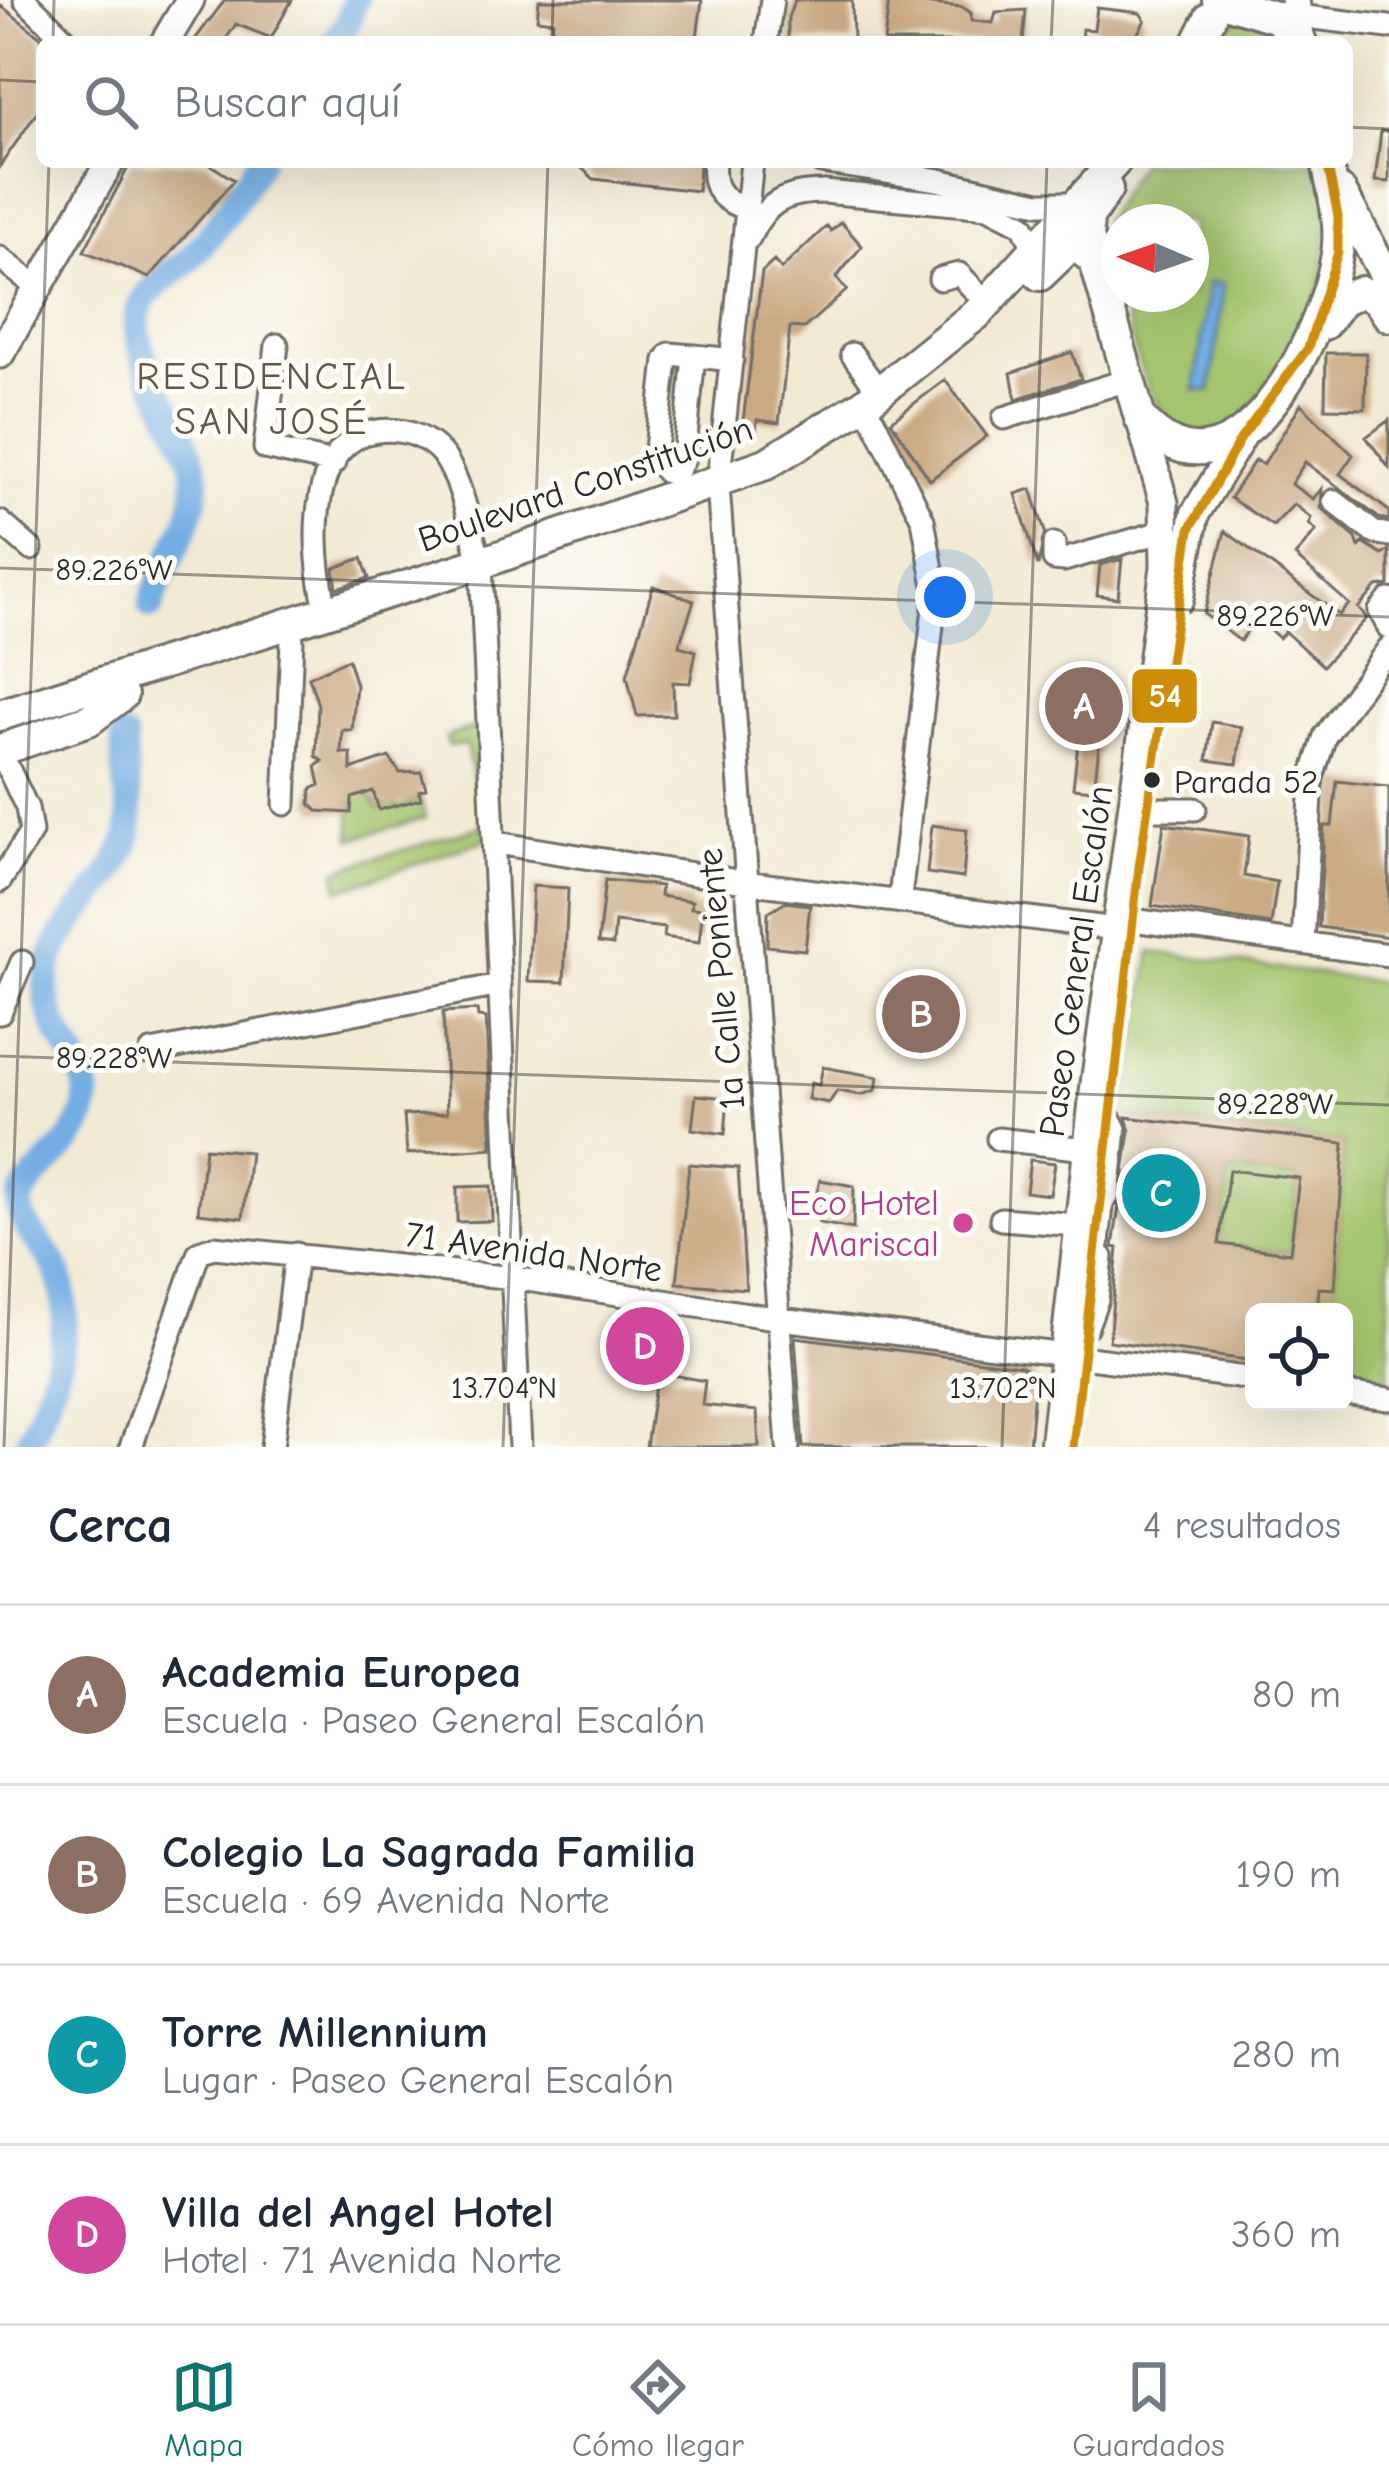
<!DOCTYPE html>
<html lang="es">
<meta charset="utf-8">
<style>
body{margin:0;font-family:"Comic Neue",sans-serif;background:#f6f6f7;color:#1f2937}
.controls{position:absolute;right:36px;bottom:36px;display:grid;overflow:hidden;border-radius:18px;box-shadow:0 12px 48px #0002}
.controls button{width:108px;height:108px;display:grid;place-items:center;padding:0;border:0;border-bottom:3px solid #e0e1e3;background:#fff;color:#1f2937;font:60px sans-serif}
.compass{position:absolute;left:1101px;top:204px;width:108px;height:108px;border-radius:50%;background:#fff;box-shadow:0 12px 48px #0002;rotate:272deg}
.you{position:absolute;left:945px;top:597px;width:42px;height:42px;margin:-30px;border:9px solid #fff;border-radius:50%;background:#1a73e8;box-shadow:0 0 0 18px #1a73e833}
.badge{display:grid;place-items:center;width:78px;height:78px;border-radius:50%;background:#0f766e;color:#fff;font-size:39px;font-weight:700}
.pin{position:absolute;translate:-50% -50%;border:6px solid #fff;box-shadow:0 3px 12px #0006}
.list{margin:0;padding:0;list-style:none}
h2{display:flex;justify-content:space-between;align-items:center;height:156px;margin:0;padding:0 48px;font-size:51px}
h2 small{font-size:39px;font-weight:400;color:#747a83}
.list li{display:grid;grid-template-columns:78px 1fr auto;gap:36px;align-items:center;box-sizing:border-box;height:180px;padding:0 48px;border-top:3px solid #e0e1e3}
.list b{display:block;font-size:45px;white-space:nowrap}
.list p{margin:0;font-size:39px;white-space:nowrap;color:#747a83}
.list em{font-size:39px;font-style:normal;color:#747a83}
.icon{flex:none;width:66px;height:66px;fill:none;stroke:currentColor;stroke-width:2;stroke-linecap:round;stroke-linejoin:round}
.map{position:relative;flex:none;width:1389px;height:1447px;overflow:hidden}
.search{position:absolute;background:#fff;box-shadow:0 12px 48px #0002;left:36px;right:36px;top:36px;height:132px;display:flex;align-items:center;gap:30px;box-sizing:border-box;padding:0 42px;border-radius:18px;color:#747a83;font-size:45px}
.sheet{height:876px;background:#fff}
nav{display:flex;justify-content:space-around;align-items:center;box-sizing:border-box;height:168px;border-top:3px solid #e0e1e3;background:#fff;font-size:33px;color:#747a83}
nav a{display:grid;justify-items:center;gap:6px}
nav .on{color:#0f766e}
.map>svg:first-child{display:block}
.green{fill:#a4c56e;stroke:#68784c;stroke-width:3}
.water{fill:#72ade3;stroke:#4e6c87;stroke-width:3}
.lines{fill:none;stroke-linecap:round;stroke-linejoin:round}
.river{stroke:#72ade3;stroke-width:27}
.building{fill:#c9aa82;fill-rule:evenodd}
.minor-casing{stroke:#716e66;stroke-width:27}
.major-casing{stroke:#716e66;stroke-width:33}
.highway-casing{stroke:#716e66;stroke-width:36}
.minor{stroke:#fff;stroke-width:21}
.major{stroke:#fff;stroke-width:27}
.highway{stroke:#fff;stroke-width:30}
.bus-1-casing{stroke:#fdfcf7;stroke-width:18}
.bus-1{stroke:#ce8d09;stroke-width:9}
.ticks{fill:none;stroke:#2b2b2b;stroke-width:3;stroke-opacity:0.45}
.bus-dot{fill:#2b2b2b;stroke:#fdfcf7;stroke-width:4.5}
.hotel-dot{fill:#d1479c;stroke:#fdfcf7;stroke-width:4.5}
.labels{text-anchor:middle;stroke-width:10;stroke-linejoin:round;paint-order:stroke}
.bus-label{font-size:33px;fill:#2b2b2b;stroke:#fdfcf7;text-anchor:start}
.street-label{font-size:36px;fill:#2b2b2b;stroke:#fdfcf7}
.hotel-label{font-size:36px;fill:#b23c85;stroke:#fdfcf7;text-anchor:end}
.neighbourhood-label{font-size:39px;letter-spacing:3px;fill:#625749;stroke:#fdfcf7}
.ticks-label{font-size:30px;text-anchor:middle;fill:#2b2b2b;stroke:#fdfcf7;stroke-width:10;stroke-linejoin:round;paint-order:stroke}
.line-badge{stroke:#fdfcf7;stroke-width:4.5}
.badge-label{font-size:33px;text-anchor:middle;font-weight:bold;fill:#fff}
</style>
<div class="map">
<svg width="1389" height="1447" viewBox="0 0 1389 1447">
<rect width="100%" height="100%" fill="#fdfcf7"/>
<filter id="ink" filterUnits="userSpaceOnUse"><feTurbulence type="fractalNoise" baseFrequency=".00833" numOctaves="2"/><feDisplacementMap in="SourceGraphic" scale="24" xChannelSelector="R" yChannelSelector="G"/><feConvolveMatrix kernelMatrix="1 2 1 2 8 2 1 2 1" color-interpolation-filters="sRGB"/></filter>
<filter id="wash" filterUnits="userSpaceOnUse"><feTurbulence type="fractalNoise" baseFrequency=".004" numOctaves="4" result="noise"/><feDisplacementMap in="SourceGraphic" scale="48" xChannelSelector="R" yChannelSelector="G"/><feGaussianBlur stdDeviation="2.7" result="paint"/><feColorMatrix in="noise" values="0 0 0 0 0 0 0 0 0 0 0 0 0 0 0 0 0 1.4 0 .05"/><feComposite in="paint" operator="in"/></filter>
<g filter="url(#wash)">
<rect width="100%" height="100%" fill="#f2ead3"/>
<path class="green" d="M1245 19 1262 22 1285 42H1211L1226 23Z
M1140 162H1317L1330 205 1319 305 1237 428 1187 436C1142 404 1135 345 1119 294H1191V222H1119V293L1103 221Z
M479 726 485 840 339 890 336 870 483 826 466 745 449 746 446 737Z
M342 767 356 768 379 810 395 805 398 809 421 799 425 818 351 839 352 782Z
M1151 952 1389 983 1378 1096 1389 1099V1379L1344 1373V1312H1317L1319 1288H1335L1344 1143 1123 1116Z
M1229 1170 1299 1178 1290 1253 1219 1244Z"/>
<path class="water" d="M1209 282 1224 284 1211 391 1195 390Z"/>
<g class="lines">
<path class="river" d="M334 42 347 25 355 0
M151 606C162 564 199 522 196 476 192 429 118 350 142 303 151 285 175 273 189 259 217 230 239 196 259 162
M26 1447C48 1400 77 1328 59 1275 50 1249 20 1231 19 1202 32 1170 72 1151 84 1115 102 1061 36 1038 48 972 57 919 113 889 128 839 135 816 121 769 124 739"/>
</g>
<g id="blocks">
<path class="building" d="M225 0H292L271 38 236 24 224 42H193Z
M539 0H702L697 38 691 42H550L553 21 537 19Z
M795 0H852L853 42H788V17Z
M889 0 962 7 971 13V21L993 23 996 12 1026 10 1023 42H884Z
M0 5 42 38V105L0 166Z
M1097 8 1140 13 1145 20 1133 42H1081L1082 29 1094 30Z
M1381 131 1389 132V182L1375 181Z
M131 162H206L234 180 149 278 84 251Z
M575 162H699L698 191 594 179Z
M841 222 862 246 836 278 847 290 804 328 790 327 779 423 757 420 756 430 742 429 762 272 774 261 781 269 827 226 831 231Z
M1072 352 1081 379 1016 399 1011 373Z
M1326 353H1366L1365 409 1325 408Z
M945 380 987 436 930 480 891 421Z
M1301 404 1353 455 1340 474 1389 511V520L1379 518 1305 462 1291 484 1313 499 1322 488 1321 508 1356 538 1359 547 1363 543 1382 555 1389 550V585L1377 587 1358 608 1367 618 1323 666 1285 632 1279 638 1257 618 1240 641 1204 614 1225 531 1339 615 1349 604 1295 556 1316 531 1309 524 1311 518 1294 504 1273 526 1230 498 1255 460 1263 465Z
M1389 420V468L1366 437Z
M1031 489 1045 532 1038 566 1016 494Z
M362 558 369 578 337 588 334 568Z
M1122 559 1118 598 1097 595 1100 565Z
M653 586 694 601 679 646 696 651 690 683 673 682 674 715 637 716 627 676Z
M348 659 356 685 352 730H342L341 753H351V770L389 757 400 773 421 772 426 788 419 791 421 799 379 810 373 791 352 798 351 813 317 811 310 804 311 789 320 785 316 766 323 761 316 756 318 705 309 677Z
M1074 690 1097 692 1095 719 1108 720 1106 737H1100L1094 790 1073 788 1079 735 1070 734Z
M1212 722 1242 727 1237 764 1207 760Z
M1337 781 1389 787V937L1319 927 1324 826H1332Z
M1164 824 1249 836 1244 876 1277 882 1271 924 1152 906Z
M932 825 967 830 963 878 927 873Z
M605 880 661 886 660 896 692 901 691 908 703 909 699 942 664 937 665 928 615 922 613 945 598 943Z
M533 886 568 888 564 982 528 981Z
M785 902 810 905 805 950 767 946 768 912Z
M477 1010 478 1017 486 1018 492 1148 407 1154 404 1115 447 1113 443 1012Z
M823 1067 878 1077 876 1090 861 1095 837 1091 829 1103 808 1099 811 1083 819 1085Z
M696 1095 728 1098 725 1134 692 1129Z
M1126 1117 1344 1143 1335 1289 1319 1288 1317 1312H1254V1361L1109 1341 1118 1248 1113 1247 1130 1131ZM1229 1170 1299 1178 1290 1253 1219 1244Z
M205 1148 250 1152 243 1218 198 1213Z
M1030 1160 1055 1163 1050 1195 1026 1192Z
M689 1164 738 1168 746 1289 677 1283Z
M820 1180 854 1186 853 1229 819 1223 814 1204Z
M491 1186 492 1221 457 1222V1187Z
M635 1316 651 1317 658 1334 652 1382 637 1380 632 1357Z
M795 1337 1021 1366 1035 1377 1029 1447H803Z
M657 1372 705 1381 702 1405 757 1411 759 1447H646Z"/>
</g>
</g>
<g filter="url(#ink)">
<use href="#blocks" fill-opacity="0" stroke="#716e66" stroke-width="3"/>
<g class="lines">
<defs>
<path id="minor" d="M25 0 68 42
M1297 16 1389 27
M766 42 772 0
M714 162C711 190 722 201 748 209
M752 162 718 485 788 1447
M821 162 939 180 1039 203H1077
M749 238C765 202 786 192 824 192L988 207 1023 225 1036 253
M0 258 28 280
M940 279 959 274 988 304
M277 345 265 448 334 463
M852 354 880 393
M694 356 684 458 679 468 667 472 655 458 666 360 670 354C691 356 711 357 732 360
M1004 418 1128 380
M873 419 923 520 936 591 900 898
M1334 501 1373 532 1389 535
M0 522 31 549
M1054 544V559L1064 560 1168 530
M1389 600 1380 611 1389 628
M327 612C311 553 302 420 399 431 416 433 435 443 445 458 464 487 470 531 481 563L520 1447
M0 751 27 808 31 832 0 881
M285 804 292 639
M1147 809H1195
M496 843 744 882 1116 929
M1132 920 1389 955
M1303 943 1312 778 1325 736 1389 648
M0 1013 22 962
M151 1052 500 985
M998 1139 1086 1149
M1108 1196 1115 1129 1109 1117
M1001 1219 1078 1225
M1087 1326 1097 1299 1102 1257
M1344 1393 1389 1399
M131 1447 199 1252 214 1247 514 1278 781 1319 1254 1379
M272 1447 296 1254"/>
<path id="major" d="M1295 0 1301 42
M165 42 190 0
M0 354 110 162
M1179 599 1195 514 1241 438
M1092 1271 1102 1178
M1054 1447 1095 1084 1165 567 1164 503 1140 418"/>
<path id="highway" d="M1218 0 1278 18 1301 42
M1198 42 1210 18
M1107 189 1088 218 1087 233 1140 418C1234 524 1325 333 1337 254 1342 223 1333 192 1327 162
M1341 192 1389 282
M1040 275 1068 248 1078 247 1093 259
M1324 324 1343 299 1362 292 1377 299 1389 316
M0 715 481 563 766 464 864 404 978 313 1115 162
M0 750 89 720 122 695"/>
</defs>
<use href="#minor" class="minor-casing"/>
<use href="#major" class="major-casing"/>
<use href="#highway" class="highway-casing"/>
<use href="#minor" class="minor"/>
<use href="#major" class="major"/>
<use href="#highway" class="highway"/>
<defs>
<path id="bus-1" d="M1073 1447 1139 867 1190 529 1241 438 1308 348 1338 252V216L1327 162"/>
</defs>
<use href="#bus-1" class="bus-1-casing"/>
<use href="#bus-1" class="bus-1"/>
</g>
</g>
<path class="ticks" d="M53 42 54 0M552 42 553 0M1051 42 1053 0M0 80 42 82M1347 127 1389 129M0 568 1389 617M0 1056 1389 1105M4 1447 49 162M503 1447 548 162M1002 1447 1047 162"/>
<circle class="bus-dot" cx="1152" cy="780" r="10"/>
<circle class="hotel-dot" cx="963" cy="1223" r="12"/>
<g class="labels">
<g class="bus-label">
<text x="1174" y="793">Parada 52</text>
</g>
<g class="street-label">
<text transform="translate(585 483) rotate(-19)" y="13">Boulevard Constitución</text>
<text transform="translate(1075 961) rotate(-82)" y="13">Paseo General Escalón</text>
<text transform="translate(720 979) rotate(-95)" y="13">1a Calle Poniente</text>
<text transform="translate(534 1251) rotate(8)" y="13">71 Avenida Norte</text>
</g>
<g class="hotel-label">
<text x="939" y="1215">Eco Hotel<tspan x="939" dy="41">Mariscal</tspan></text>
</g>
<g class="neighbourhood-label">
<text x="272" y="389">RESIDENCIAL<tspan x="272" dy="45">SAN JOSÉ</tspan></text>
</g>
</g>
<g class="ticks-label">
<text x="114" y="580">89.226°W</text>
<text x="1275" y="626">89.226°W</text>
<text x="114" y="1068">89.228°W</text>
<text x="1275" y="1114">89.228°W</text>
<text x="504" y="1398">13.704°N</text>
<text x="1003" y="1398">13.702°N</text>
</g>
<rect class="line-badge" x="1130" y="667" width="69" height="58" rx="12" fill="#ce8d09"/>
<g class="badge-label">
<text x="1165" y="707">54</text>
</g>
</svg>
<div class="controls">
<button><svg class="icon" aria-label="locate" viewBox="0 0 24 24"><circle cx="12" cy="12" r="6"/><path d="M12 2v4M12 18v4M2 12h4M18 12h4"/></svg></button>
</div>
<svg class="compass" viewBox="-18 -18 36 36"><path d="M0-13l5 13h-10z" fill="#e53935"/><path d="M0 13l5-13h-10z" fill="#747a83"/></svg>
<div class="you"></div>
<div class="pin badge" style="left:1084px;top:706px;background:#8d6e63">A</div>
<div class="pin badge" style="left:921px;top:1014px;background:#8d6e63">B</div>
<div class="pin badge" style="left:1161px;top:1193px;background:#0f9aa8">C</div>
<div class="pin badge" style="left:645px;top:1346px;background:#d1479c">D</div>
<div class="search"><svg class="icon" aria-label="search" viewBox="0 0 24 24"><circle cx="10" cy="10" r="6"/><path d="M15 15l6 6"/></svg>Buscar aquí</div>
</div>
<section class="sheet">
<h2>Cerca<small>4 resultados</small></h2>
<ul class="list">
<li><span class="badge" style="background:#8d6e63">A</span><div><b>Academia Europea</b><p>Escuela · Paseo General Escalón</p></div><em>80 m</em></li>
<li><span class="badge" style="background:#8d6e63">B</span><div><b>Colegio La Sagrada Familia</b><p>Escuela · 69 Avenida Norte</p></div><em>190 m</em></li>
<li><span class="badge" style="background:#0f9aa8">C</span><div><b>Torre Millennium</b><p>Lugar · Paseo General Escalón</p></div><em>280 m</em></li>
<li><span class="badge" style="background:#d1479c">D</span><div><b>Villa del Angel Hotel</b><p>Hotel · 71 Avenida Norte</p></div><em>360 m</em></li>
</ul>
</section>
<nav>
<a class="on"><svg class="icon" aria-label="map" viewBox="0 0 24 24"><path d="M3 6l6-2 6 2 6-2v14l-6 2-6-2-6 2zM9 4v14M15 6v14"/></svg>Mapa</a>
<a><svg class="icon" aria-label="directions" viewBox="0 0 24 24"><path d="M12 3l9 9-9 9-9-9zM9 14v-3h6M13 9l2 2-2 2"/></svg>Cómo llegar</a>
<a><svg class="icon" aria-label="saved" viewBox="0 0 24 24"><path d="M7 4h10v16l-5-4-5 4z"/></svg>Guardados</a>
</nav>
